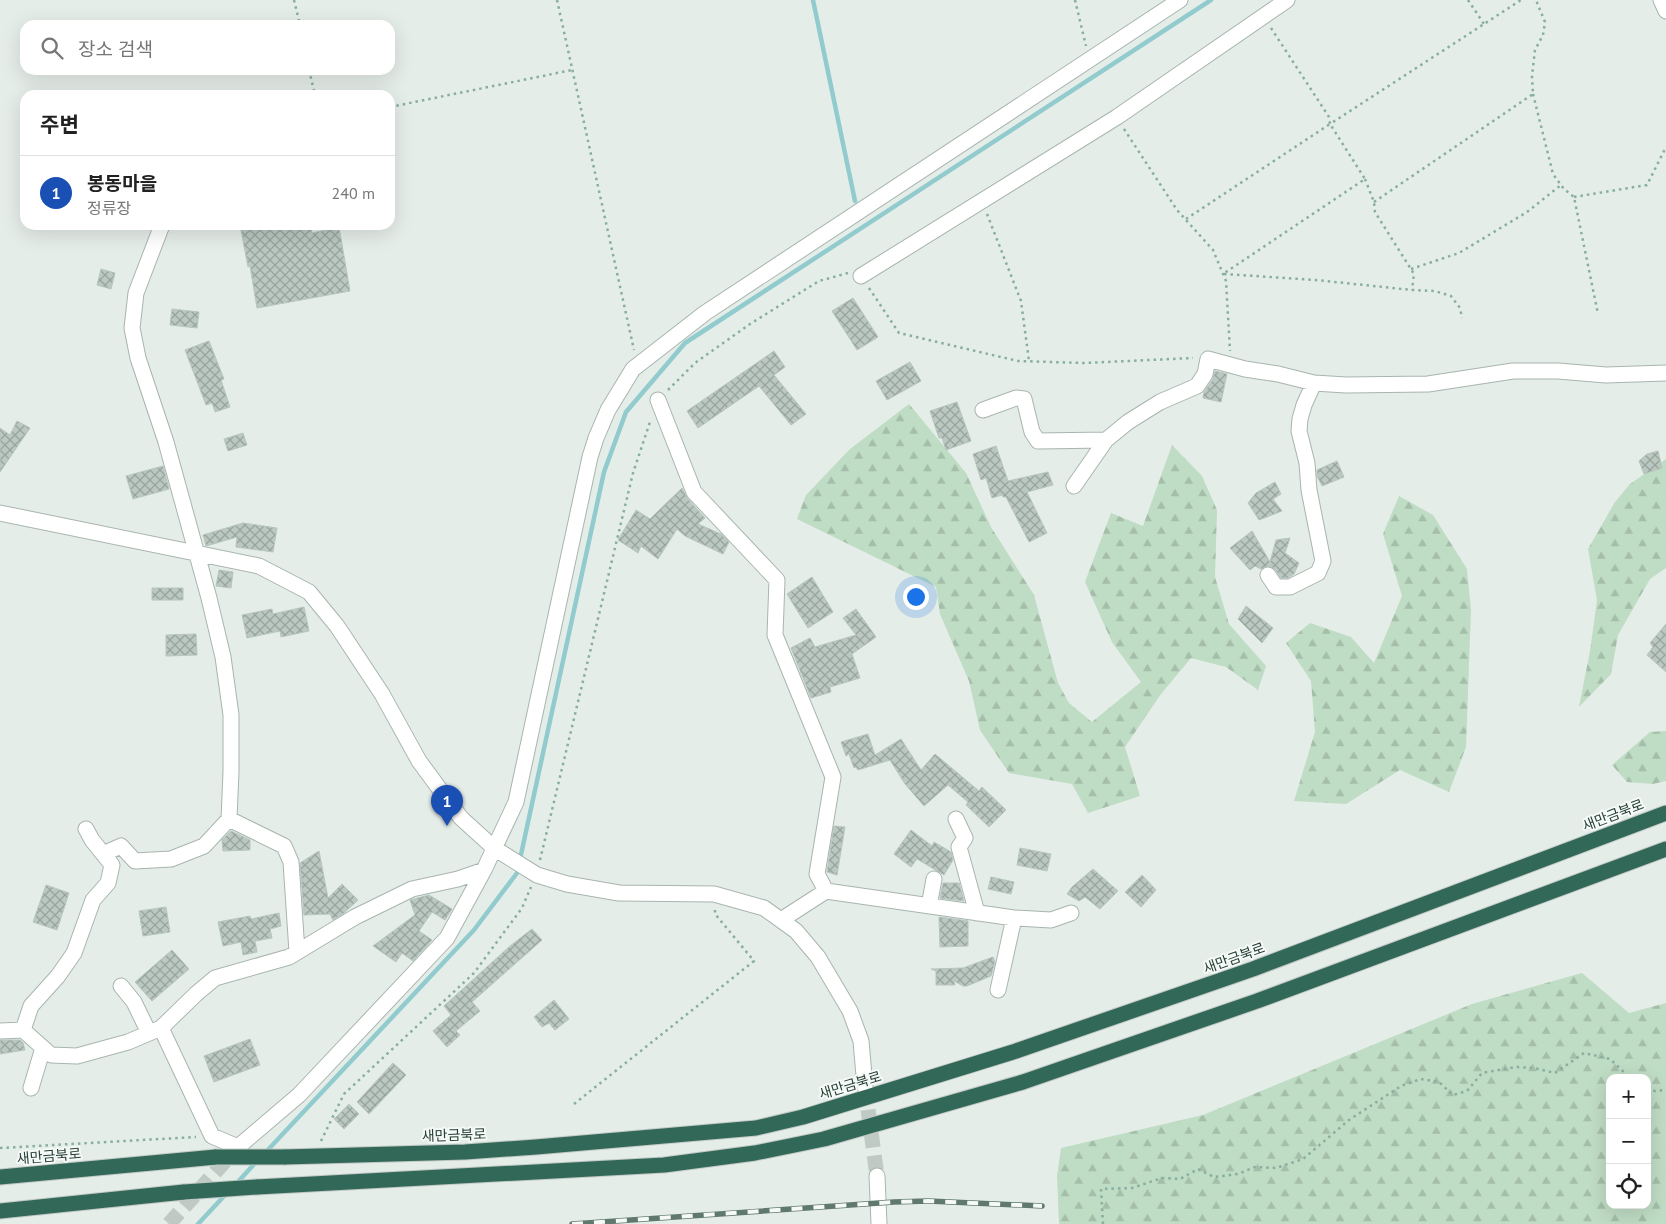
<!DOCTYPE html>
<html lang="ko">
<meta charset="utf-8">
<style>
body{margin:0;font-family:"PT Sans","Noto Sans KR",sans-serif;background:#f2f2f2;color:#222}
.controls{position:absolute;right:15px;bottom:15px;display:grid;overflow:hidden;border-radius:10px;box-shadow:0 5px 20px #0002}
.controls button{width:45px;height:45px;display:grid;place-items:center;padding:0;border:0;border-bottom:1px solid #e0e0e0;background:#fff;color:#222;font:25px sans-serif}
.you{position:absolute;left:915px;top:596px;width:18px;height:18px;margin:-12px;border:4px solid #fff;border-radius:50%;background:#1a73e8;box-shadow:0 0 0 8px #1a73e833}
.badge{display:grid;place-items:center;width:32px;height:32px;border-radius:50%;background:#7c4941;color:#fff;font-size:16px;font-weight:700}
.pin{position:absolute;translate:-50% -41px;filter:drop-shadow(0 1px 2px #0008)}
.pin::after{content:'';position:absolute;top:26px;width:18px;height:15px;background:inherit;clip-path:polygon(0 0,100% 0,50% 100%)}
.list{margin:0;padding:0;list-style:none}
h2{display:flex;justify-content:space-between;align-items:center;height:65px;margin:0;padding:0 20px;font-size:21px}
h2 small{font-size:16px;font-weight:400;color:#767676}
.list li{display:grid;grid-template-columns:32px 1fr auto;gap:15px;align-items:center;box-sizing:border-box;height:75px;padding:0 20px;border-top:1px solid #e0e0e0}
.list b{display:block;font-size:19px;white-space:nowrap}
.list p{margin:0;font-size:16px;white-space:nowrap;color:#767676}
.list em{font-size:16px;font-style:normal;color:#767676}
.icon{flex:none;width:28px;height:28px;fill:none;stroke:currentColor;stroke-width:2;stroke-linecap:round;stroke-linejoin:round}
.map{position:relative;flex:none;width:1666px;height:1224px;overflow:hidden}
.search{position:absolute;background:#fff;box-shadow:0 5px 20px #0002;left:20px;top:20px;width:375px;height:55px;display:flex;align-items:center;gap:12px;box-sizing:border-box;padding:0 18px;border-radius:15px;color:#767676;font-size:19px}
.panel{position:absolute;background:#fff;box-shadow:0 5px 20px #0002;left:20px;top:90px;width:375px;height:140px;border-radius:15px}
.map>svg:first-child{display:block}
.forest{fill:url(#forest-firs);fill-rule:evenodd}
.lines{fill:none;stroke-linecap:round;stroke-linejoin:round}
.stream{stroke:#91cbce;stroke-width:4.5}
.building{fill:url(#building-cross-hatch);stroke:#b7c6be}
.minor-tunnel{stroke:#bfcac4;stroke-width:15;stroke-dasharray:15 8;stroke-linecap:butt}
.minor-casing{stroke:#a8b5ae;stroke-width:17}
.highway-casing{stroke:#c2c9c6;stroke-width:17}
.path{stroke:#87ae9e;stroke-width:2.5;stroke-dasharray:2.5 4;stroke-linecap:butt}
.minor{stroke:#fff;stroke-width:15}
.highway{stroke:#326857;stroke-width:15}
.rail-casing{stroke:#60796f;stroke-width:5.5}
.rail{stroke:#f5f9f7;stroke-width:4;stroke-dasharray:11;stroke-linecap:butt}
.highway-bridge-casing{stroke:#c2c9c6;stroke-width:17;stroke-linecap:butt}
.highway-bridge{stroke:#326857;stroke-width:15}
.labels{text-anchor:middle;stroke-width:4;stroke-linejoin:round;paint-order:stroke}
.street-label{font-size:14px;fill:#253e34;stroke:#f5f9f7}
</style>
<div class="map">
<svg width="1666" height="1224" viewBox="0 0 1666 1224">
<defs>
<pattern id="forest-firs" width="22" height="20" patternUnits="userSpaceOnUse" patternTransform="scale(1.25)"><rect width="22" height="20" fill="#bfdcc4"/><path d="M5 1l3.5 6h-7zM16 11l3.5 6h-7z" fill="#a4bea9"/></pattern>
<pattern id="building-cross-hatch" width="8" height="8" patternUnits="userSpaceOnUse" patternTransform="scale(1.25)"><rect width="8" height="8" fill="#bac8c1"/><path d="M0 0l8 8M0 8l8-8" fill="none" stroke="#97a49e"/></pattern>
</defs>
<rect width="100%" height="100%" fill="#e5ede8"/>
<path class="forest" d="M909 404 966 473 991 527 1034 595 1058 683 1069 703 1092 722 1141 682 1112 642 1085 582 1111 513 1143 526 1172 445 1202 476 1217 510 1215 577 1229 624 1266 666 1258 690 1226 667 1191 658 1161 694 1125 747 1140 796 1088 813 1072 784 1009 773 980 730 969 681 940 614 936 587 797 519 806 495 850 449Z
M1666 459V568L1650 579 1618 635 1611 674 1579 707 1590 651 1597 600 1588 549 1615 502 1630 484Z
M1399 496 1433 515 1467 569 1471 610 1466 747 1449 792 1400 770 1346 804 1294 801 1315 732 1311 681 1286 643 1310 623 1351 637 1374 663 1402 596 1383 534Z
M1666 731V781L1653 784 1627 782 1612 765 1650 732Z
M1582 973 1629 1013 1666 1003V1224H1059L1057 1176 1061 1148 1203 1115 1472 1004ZM1610 1078H1647V1205H1610Z"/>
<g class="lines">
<path class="stream" d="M813 0 855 201
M264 1154 474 930 517 873 604 472 626 412 685 343 1211 0
M235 1185 257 1161
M198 1224 226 1194"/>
</g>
<path class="building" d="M240 225H311L312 233 339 227 350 291 257 308 250 266 248 267Z
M101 269 115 273 111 289 97 285Z
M853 298 878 337 857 350 832 311Z
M172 309 199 312 197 328 170 325Z
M209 341 224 379 221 380 230 407 215 412 212 403 206 405 185 350Z
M774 351 785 367 774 375 806 414 791 425 759 386 698 428 687 411Z
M910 362 921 381 887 400 876 381Z
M1215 371 1227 374 1221 402 1203 398 1204 392 1213 379Z
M957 402 971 441 946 450 942 438H939L930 411Z
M17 421 30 428 0 472V428L10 435Z
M243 433 247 445 228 451 224 439Z
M996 446 1008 481 1048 472 1053 485 1027 492 1047 533 1029 542 1006 497H1003L1002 495 992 498 986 478 981 480 973 454Z
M1658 451 1662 468 1644 474 1639 461 1647 454Z
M1337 461 1344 477 1322 486 1317 476V470Z
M163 466 169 489 133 499 126 476Z
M1275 482 1281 494 1273 499 1282 511 1259 520 1248 503 1256 493Z
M682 488 687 498 705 518 698 524 721 534 729 542 723 554 685 536 677 529 658 559 641 546 638 553 618 540 636 510 650 519Z
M243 523 277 528 273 552 236 547 237 537 206 546 203 535Z
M1252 531 1270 562 1276 540 1290 538 1285 553 1299 563 1294 574 1288 578H1281L1275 569 1268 566 1261 569 1255 566 1250 570 1230 548Z
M219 570 233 572 231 588 216 586Z
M812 577 833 612 808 628 787 594Z
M152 588H183V600H152Z
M1246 606 1273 628 1262 643 1238 619Z
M304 607 309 631 281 637 280 631 247 638 242 615 272 609 273 614Z
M856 609 876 637 852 654 860 678 830 687 831 692 811 698 791 648 810 638 815 647 856 635 843 618Z
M1666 624V672L1647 655 1653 647 1650 643Z
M196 634 197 655 166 656V635Z
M868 734 875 755 901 739 921 770 935 754 979 791 982 787 1006 810 989 827 966 805 968 802 948 785 924 806 905 784 890 760 858 770 856 767 854 768 849 754 846 756 841 742Z
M834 826 845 827 837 875 827 872Z
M911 830 932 846 934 842 951 852 953 860 944 875 917 859 911 867 894 854Z
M231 831 250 840V850L223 851 222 840Z
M1020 848 1051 854 1047 871 1017 865Z
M319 851 328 898 342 884 358 900 344 913 333 920 330 914 304 915 300 863Z
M1093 869 1118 891 1100 909 1085 897 1079 901 1067 894 1072 887Z
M1142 875 1156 890 1141 907 1125 892Z
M991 877 1014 882 1011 894 988 889Z
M943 883H959L964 901 940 898Z
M46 885 69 893 57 930 33 922Z
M429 895 452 909 445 920 432 912 419 931 432 940 413 961 402 953 396 962 373 946 415 915 410 900Z
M166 907 170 932 143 936 139 911Z
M279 913 281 926 270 929 272 938 255 941 257 952 243 955 241 942 223 946 218 922 250 916 251 919Z
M939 917 968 921V946L940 947Z
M532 929 542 940 472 1002 480 1011 456 1031 460 1035 447 1047 433 1031 451 1015 444 1006 510 946Z
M172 950 189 969 152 1001 135 982Z
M993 957 995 962 991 976 967 986H963L954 981 955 985H936V971L931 969 963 968Z
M554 1000 569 1019 555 1030 549 1023 542 1027 534 1017Z
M250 1039 260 1065 214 1082 204 1056Z
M0 1040H20L23 1043 25 1050 0 1054Z
M393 1063 406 1075 369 1114 357 1102Z
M349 1104 359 1114 344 1129 334 1119Z"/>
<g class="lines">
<path class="minor-tunnel" d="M865 1087 877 1176
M169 1224 235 1150"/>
<defs>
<path id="minor" d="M1661 0 1666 11
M162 225 136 293 132 328 138 358 166 442 209 598 223 657 231 715V772L229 819
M861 276 1117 117 1287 0
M658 400 694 492 777 580 775 635 833 777 817 874 826 891
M983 410 1016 398 1024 399 1032 432 1038 441 1106 440
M1074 486 1106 440 1128 422 1160 402 1197 386 1205 374 1208 359 1245 369 1278 374 1314 383 1346 385 1428 384 1513 371H1558L1606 375 1666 373
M0 513 259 566 309 592 337 626 382 694 419 761 461 818 494 848 537 875 567 884 619 893 714 894 764 908 796 931 818 957 850 1011 861 1041 865 1087
M1268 575 1276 587H1290L1318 573 1323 561 1309 490 1307 463 1299 431 1300 419 1304 405 1314 383
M956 819 965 838 959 847 977 913
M103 854 121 846 135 861 171 859 204 846 229 819 284 846 291 862 297 952
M929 906 934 879
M781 920 826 891 1014 918 1051 920 1071 913
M121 986 134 1002 149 1033
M998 990 1014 918
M161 1028 212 1136 238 1147 299 1095 447 938 484 870
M23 1030 31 1006 58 976 74 953 93 900 108 883 112 865 92 840 86 829
M0 1031 23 1030 51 1055 77 1056 128 1042 161 1028 196 994 215 978 289 957 355 917 412 889 458 879 484 870 516 802 590 457 596 438 608 410 633 369 705 313 1180 0
M31 1088 43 1048
M877 1176 879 1224"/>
<path id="highway" d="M284 1157 465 1152 536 1147 756 1128 803 1117 1013 1052 1253 969 1666 813
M0 1177 216 1157
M257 1187 664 1165 755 1153 824 1139 1023 1082 1257 1001 1666 849
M0 1211 184 1192"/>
</defs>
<use href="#minor" class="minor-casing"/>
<use href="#highway" class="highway-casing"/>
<path class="path" d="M294 0 300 25
M557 0 634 350
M1075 0 1086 46
M1468 0 1484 24
M1271 28 1329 117 1330 124 1521 0
M309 70 315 95
M1533 94 1553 174 1564 189 1574 197 1598 314
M390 107 572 70
M1124 129 1177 210 1213 250 1226 281 1230 351
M1365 179 1374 202 1375 212 1414 274 1412 290
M1574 197 1647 185 1666 147
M1374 202 1533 94 1532 76 1535 50 1543 35 1545 22 1536 0
M987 214 1021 301 1029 361
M1186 219 1330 124 1365 179 1223 274
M1411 269 1459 253 1527 212 1561 185
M1224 274 1316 280 1412 290 1435 291 1451 296 1460 308 1462 318
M869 288 899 333 1018 361 1084 363 1193 358
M668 390 695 363 750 324 819 281 848 273
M540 860 633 473 650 422
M1647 1089 1655 1091 1666 1090
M574 1104 754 961 715 914V908
M321 1141 344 1094 474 973 522 908 531 887
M0 1148 196 1137
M1103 1224 1101 1189 1132 1188 1162 1178 1180 1179 1198 1169 1214 1177 1238 1174 1255 1167 1276 1168 1303 1159 1349 1120 1401 1086 1421 1079 1439 1082 1453 1095 1467 1091 1482 1073 1516 1067 1534 1068 1555 1073 1584 1053 1610 1059 1630 1078"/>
<use href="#minor" class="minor"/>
<use href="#highway" class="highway"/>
<defs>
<path id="rail" d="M572 1224 894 1202 928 1201 1042 1206"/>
</defs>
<use href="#rail" class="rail-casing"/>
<use href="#rail" class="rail"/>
<defs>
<path id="highway-bridge" d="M216 1157H284
M184 1192 257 1187"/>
</defs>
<use href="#highway-bridge" class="highway-bridge-casing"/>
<use href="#highway-bridge" class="highway-bridge"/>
</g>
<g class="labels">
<g class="street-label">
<text transform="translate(1613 815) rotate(-21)" y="5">새만금북로</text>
<text transform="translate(1234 958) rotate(-20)" y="5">새만금북로</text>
<text transform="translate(850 1085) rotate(-17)" y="5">새만금북로</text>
<text transform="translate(454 1135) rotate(-2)" y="5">새만금북로</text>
<text transform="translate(49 1156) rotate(-5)" y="5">새만금북로</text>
</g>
</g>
</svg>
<div class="controls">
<button>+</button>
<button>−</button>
<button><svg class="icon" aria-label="locate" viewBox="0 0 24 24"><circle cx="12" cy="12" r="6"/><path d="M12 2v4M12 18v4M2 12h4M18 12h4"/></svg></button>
</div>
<div class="you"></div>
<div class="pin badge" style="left:447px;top:826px;background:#1a4fb4">1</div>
<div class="search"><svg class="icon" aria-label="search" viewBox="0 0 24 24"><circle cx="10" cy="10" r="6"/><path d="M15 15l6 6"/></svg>장소 검색</div>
<section class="panel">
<h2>주변<small></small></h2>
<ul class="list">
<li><span class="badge" style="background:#1a4fb4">1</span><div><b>봉동마을</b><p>정류장</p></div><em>240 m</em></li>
</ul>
</section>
</div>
